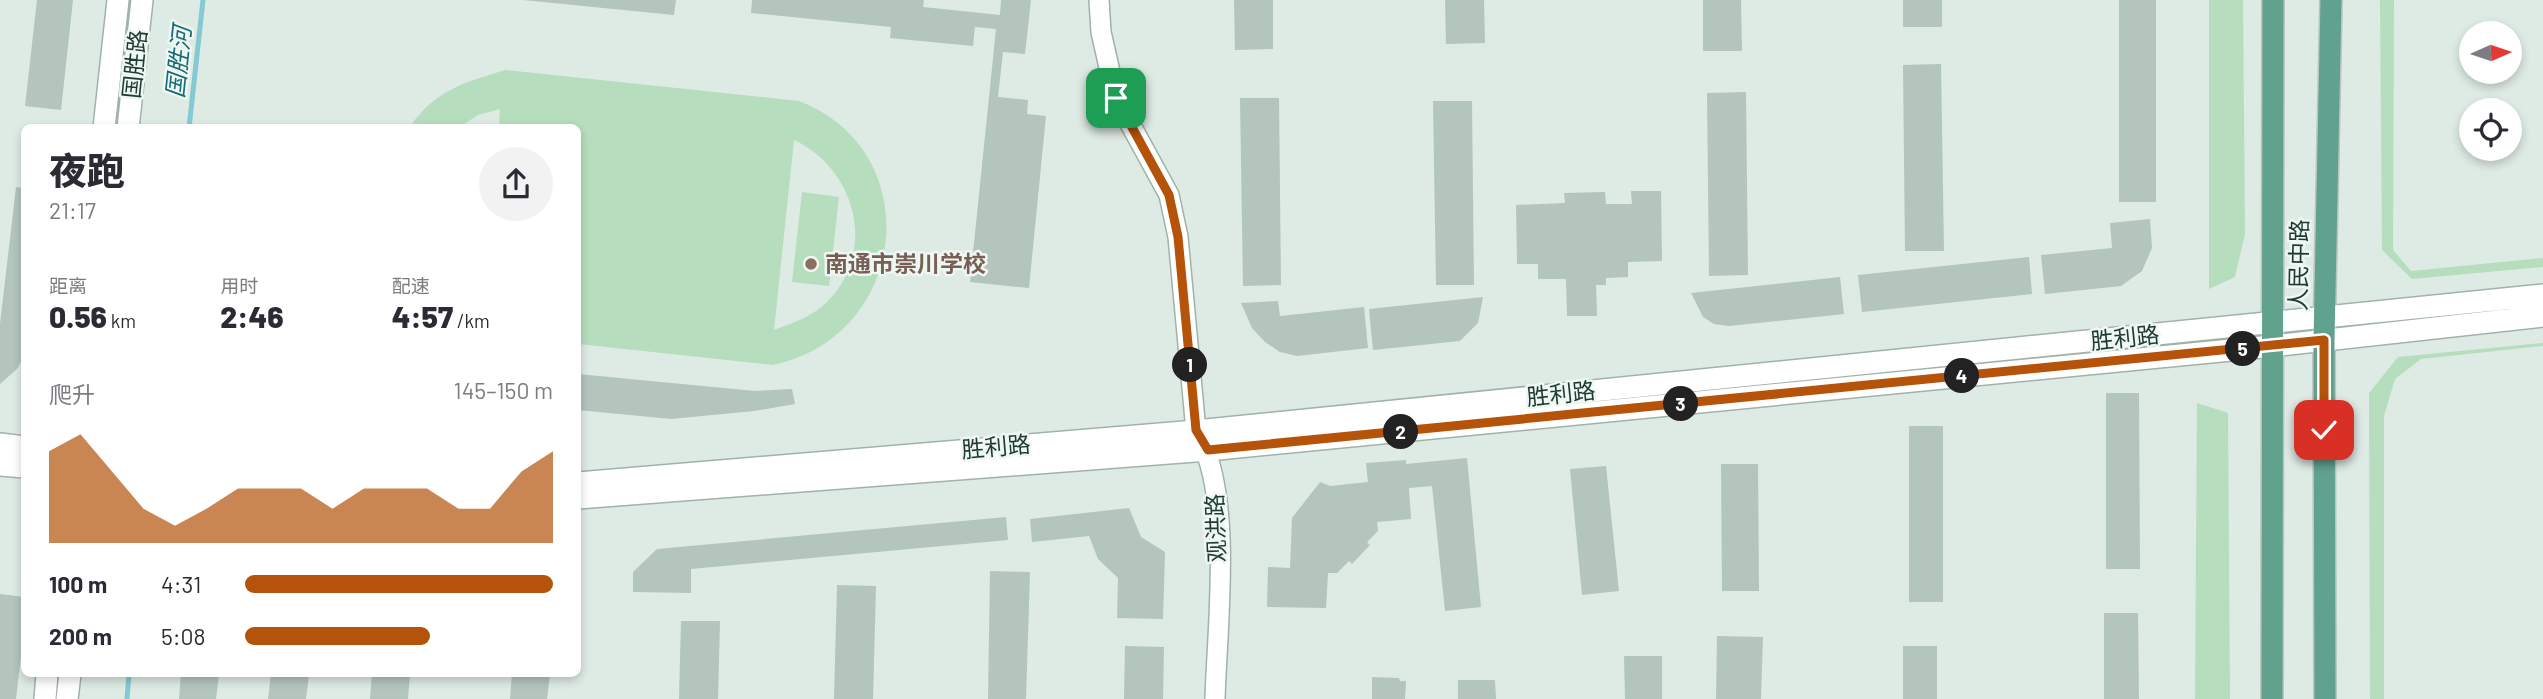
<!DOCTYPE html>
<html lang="zh">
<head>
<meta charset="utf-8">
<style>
	:root { --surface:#fff; --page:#f2f2f3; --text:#2b2b33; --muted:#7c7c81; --accent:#b45309 }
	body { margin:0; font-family:Barlow,"Noto Sans SC",sans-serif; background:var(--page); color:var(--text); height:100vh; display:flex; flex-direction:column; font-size:26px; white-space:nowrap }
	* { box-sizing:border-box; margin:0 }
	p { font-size:23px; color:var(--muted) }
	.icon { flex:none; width:38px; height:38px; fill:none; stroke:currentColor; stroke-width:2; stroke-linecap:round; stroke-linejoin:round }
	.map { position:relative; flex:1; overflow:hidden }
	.panel { position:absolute; left:21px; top:124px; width:560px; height:553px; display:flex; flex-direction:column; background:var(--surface); border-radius:10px; box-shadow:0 4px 10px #0003 }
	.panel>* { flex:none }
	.needle { width:46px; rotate:87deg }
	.buttons { position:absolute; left:2459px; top:21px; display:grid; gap:14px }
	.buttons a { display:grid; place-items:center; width:63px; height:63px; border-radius:50%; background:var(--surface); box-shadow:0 4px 10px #0003; font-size:35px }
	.pin { position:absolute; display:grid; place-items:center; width:60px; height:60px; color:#fff; margin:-30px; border-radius:14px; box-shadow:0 4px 10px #0006 }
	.km { position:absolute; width:35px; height:35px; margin:-18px; border-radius:50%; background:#222; color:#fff; font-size:19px; line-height:35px; text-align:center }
	.round { display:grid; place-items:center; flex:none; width:74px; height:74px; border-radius:37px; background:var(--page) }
	.headline { display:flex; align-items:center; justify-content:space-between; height:119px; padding:0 28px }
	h1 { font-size:38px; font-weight:800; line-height:52px }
	.metrics { display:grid; grid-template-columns:repeat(3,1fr); gap:10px; height:119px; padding:7px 28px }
	.metrics div { display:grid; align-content:center }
	.metrics b { font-size:30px; font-weight:800 }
	.metrics small { font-size:19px; font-weight:400 }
	.metrics p { font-size:19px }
	.chart { height:196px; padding:14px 28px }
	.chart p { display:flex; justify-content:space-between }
	.chart svg { width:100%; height:126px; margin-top:7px; fill:var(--accent); opacity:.7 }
	ul { padding:0 28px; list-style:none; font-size:23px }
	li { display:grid; grid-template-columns:112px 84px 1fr; align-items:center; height:52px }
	li i { height:18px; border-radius:9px; background:var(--accent) }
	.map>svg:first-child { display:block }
	.green { fill:#b6ddbe; fill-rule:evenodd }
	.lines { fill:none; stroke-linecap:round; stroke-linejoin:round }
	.stream { stroke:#83cad2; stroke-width:5 }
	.building { fill:#b3c5bd }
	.minor-casing { stroke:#a1b2ab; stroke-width:22 }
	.tertiary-casing { stroke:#a1b2ab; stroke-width:24 }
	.primary-casing { stroke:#bcc4c2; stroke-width:24 }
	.minor { stroke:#fff; stroke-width:19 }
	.tertiary { stroke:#fff; stroke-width:21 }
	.primary { stroke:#61a28e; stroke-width:21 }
	.route-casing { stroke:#fff; stroke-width:14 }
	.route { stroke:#b45309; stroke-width:9 }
	.education-dot { fill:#8d6e63; stroke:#eef7f2; stroke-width:2.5 }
	.labels { text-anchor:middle; stroke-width:5; stroke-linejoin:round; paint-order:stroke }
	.street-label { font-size:23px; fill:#1f3a32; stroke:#eef7f2 }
	.education-label { font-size:23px; font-weight:bold; fill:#785e54; stroke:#eef7f2; text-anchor:start }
	.water-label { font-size:24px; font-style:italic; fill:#176c78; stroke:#eef7f2 }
</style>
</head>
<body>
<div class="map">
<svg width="2543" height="699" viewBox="0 0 2543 699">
	<rect width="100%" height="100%" fill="#deeae4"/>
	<path class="green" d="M2209,0H2243L2245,234L2235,277L2209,289Z
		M2380,0H2394L2393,250L2411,271L2543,258V267L2412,279L2382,250Z
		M505,70L799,101C928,150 910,336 773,365L578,344V128H499L500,109L478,115L458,128H409C435,90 463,83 505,70ZM794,140C856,169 878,251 827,302C813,316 793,323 774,330Z
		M802,192L839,197L829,286L792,282Z
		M2543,343V346L2421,359L2395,379L2384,416V699H2370L2369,393L2398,357Z
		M2197,403L2228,413L2230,699H2195Z"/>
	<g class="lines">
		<path class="stream" d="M189,128L203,0
			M127,699L129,674"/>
	</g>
	<path class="building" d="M37,0H73L61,110L25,106Z
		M523,0H676L674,15Z
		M752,0H924L923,7L1000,15L1001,0H1031L1025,54L1003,52L998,97L1028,100L1027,114L1046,116L1029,288L970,282L996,29L975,27L973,46L890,38L891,27L751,13Z
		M1234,0H1273V49L1235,50Z
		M1445,0H1484L1485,43L1446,44Z
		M1703,0H1741L1742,51H1703Z
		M1903,0H1942V27H1903Z
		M2119,0H2156V202H2119Z
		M1941,64L1944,251H1905L1903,65Z
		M1746,92L1748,275L1709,276L1707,93Z
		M1240,98H1279L1281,285L1243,286Z
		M1433,101H1472L1474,285H1436Z
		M16,187L24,188V356L17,369L0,384V324Z
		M1631,191H1661L1662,261L1628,262V277L1606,278V285H1596L1597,316H1567L1566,279H1538V264H1517L1516,205L1565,203L1564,193L1605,192L1606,204H1632Z
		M2150,219L2152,248L2142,271L2121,286L2045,294L2041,255L2112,248L2110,223Z
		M2029,257L2032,294L1862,312L1858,275Z
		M1840,277L1844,314L1729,326L1714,324L1703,317L1691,293Z
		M1483,297L1478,323L1460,341L1373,350L1369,309Z
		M1278,301L1280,316L1364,307L1368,348L1297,356L1280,352L1265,342L1252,328L1241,303Z
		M578,374L755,391L792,389L795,404L754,411L671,419L578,410Z
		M2106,393H2139L2140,569H2106Z
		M1909,426H1943V602H1909Z
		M1467,458L1481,607L1445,611L1432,486L1409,488L1411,519L1377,522L1378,531L1367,542L1370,545L1352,564L1349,561L1337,573H1328L1326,608L1267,607L1268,567L1290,568L1292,518L1320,482L1330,486L1368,482L1366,463L1406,460V464Z
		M1721,464H1758L1759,591H1722Z
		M1606,466L1619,591L1582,595L1570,469Z
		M1129,508L1141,537L1165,552L1163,619L1117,618L1118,578L1098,559L1089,536L1032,542L1030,519Z
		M1006,517L1008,540L691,569V593L633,592V572L657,549Z
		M990,571L1030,572L1026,699H988Z
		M837,585L876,586L873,699H834Z
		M0,594L24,597V630L16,699H0Z
		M2104,613H2138L2139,699H2104Z
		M681,621H720L718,699H679Z
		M1717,636L1763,637L1761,699H1716Z
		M1125,646L1164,647L1163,699H1124Z
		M1903,646H1937V699H1903Z
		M1624,656H1662V699H1625Z
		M181,674H219L216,699H179Z
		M271,674H309L306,699H268Z
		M372,674H410L408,699H370Z
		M512,674H550L547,699H510Z
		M1372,677L1399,678L1400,681H1406L1405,699H1372Z
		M1458,680H1495L1496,699H1458Z"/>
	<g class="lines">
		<defs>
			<path id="minor" d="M1099,0L1101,32L1116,98L1169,195L1178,237L1196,431C1234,493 1217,625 1215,699"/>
			<path id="tertiary" d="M104,128L118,0
				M128,128L142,0
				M0,444L24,447
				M0,465L24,467
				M578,483L1196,431L2543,295
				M578,498L1208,450L2272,346L2543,316
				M45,699L47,674
				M67,699L70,674"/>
			<path id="primary" d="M2272,699L2273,0
				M2325,699L2324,340L2331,0"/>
		</defs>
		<use href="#minor" class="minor-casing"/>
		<use href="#tertiary" class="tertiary-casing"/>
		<use href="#primary" class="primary-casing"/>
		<use href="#minor" class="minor"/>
		<use href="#tertiary" class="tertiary"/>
		<use href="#primary" class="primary"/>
	</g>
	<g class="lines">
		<defs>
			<path id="route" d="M1116,98L1169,195L1178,237L1196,430L1208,450L2324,340V430"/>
		</defs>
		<use href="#route" class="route-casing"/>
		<use href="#route" class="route"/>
	</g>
	<circle class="education-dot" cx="811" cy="264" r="7"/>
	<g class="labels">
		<g class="street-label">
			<text transform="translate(135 64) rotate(-84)" y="8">国胜路</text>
			<text transform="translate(2299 265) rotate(-89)" y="8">人民中路</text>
			<text transform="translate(2125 338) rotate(-6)" y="8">胜利路</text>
			<text transform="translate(1561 394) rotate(-6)" y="8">胜利路</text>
			<text transform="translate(996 447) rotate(-5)" y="8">胜利路</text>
			<text transform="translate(1216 528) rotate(-92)" y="8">观洪路</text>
		</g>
		<g class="education-label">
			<text x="825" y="272">南通市崇川学校</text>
		</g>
		<g class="water-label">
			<text transform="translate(179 62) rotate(-84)" y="8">国胜河</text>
		</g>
	</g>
</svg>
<div class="buttons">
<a><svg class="needle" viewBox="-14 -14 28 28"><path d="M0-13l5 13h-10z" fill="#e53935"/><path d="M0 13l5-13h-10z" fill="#7c7c81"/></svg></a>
<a><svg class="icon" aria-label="locate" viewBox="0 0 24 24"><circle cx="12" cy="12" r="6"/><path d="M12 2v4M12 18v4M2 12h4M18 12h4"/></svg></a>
</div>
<div class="pin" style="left:1116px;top:98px;background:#1e9e55"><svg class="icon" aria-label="arrive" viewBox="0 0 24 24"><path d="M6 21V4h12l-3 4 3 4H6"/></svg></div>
<div class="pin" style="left:2324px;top:430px;background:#d93025"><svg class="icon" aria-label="check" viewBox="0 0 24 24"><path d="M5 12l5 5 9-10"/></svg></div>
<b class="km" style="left:1190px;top:365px">1</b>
<b class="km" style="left:1401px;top:432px">2</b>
<b class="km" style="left:1681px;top:404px">3</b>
<b class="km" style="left:1962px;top:376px">4</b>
<b class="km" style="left:2243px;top:349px">5</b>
<section class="panel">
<div class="headline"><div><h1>夜跑</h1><p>21:17</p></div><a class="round"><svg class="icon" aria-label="share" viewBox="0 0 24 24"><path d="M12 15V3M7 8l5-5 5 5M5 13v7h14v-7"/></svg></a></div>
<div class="metrics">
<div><p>距离</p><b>0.56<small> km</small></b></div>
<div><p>用时</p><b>2:46</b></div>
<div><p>配速</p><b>4:57<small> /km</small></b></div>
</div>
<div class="chart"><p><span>爬升</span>145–150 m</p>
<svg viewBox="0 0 160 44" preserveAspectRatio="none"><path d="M0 44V12L10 6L20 19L30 32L40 38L50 32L60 25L70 25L80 25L90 32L100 25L110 25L120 25L130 32L140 32L150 19L160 12V44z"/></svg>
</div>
<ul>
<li><b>100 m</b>4:31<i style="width:100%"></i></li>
<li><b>200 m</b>5:08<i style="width:60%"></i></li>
</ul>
</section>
</div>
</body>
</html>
